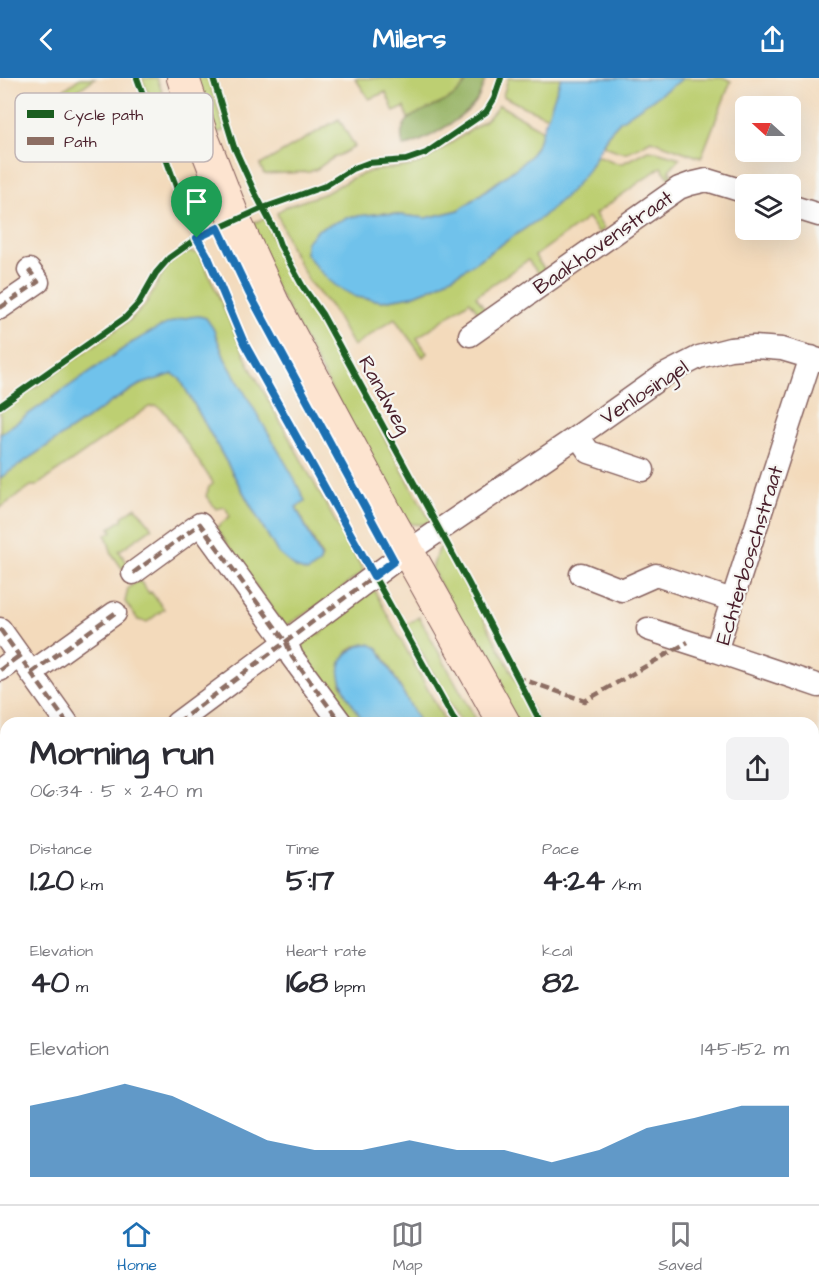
<!DOCTYPE html>
<html lang="en">
<head>
<meta charset="utf-8">
<style>
	:root { --surface:#fff; --page:#f2f2f3; --text:#2b2b33; --muted:#7c7c81; --line:#e1e1e2; --accent:#1f6fb2 }
	body { margin:0; font-family:"Architects Daughter",sans-serif; background:var(--page); color:var(--text); height:100vh; display:flex; flex-direction:column; font-size:22px; white-space:nowrap }
	* { box-sizing:border-box; margin:0 }
	p { font-size:20px; color:var(--muted) }
	.icon { flex:none; width:33px; height:33px; fill:none; stroke:currentColor; stroke-width:2; stroke-linecap:round; stroke-linejoin:round }
	.map { position:relative; flex:1; overflow:hidden }
	.drawer { position:absolute; left:0px; top:639px; width:819px; height:488px; display:flex; flex-direction:column; background:var(--surface); border-radius:18px 18px 0 0; box-shadow:0 6px 24px #0002 }
	.drawer>* { flex:none }
	.needle { width:39px; rotate:291deg }
	.controls { position:absolute; left:735px; top:18px; display:grid; gap:12px }
	.controls a { display:grid; place-items:center; width:66px; height:66px; border-radius:9px; background:var(--surface); box-shadow:0 6px 24px #0002; font-size:30px }
	.pin { position:absolute; display:grid; place-items:center; width:51px; height:51px; color:#fff; margin:-62px -26px; border-radius:50% 50% 50% 0; rotate:-45deg; box-shadow:0 0 6px #0007 }
	.pin .icon { rotate:45deg }
	.round { display:grid; place-items:center; flex:none; width:63px; height:63px; border-radius:9px; background:var(--page) }
	.head { display:flex; align-items:center; justify-content:space-between; height:102px; padding:0 30px }
	h1 { font-size:33px; font-weight:700; line-height:45px }
	.stats { display:grid; grid-template-columns:repeat(3,1fr); gap:9px; height:102px; padding:6px 30px }
	.stats div { display:grid; align-content:center }
	.stats b { font-size:30px; font-weight:700 }
	.stats small { font-size:16px; font-weight:400 }
	.stats p { font-size:16px }
	.chart { height:168px; padding:12px 30px }
	.chart p { display:flex; justify-content:space-between }
	.chart svg { width:100%; height:108px; margin-top:6px; fill:var(--accent); opacity:.7 }
	header { display:flex; justify-content:space-between; align-items:center; height:78px; padding:0 30px; background:var(--accent); color:#fff; font-size:27px; font-weight:700 }
	.tabs { display:flex; justify-content:space-around; align-items:center; height:84px; border-top:2px solid var(--line); background:var(--surface); font-size:16px; color:var(--muted) }
	.tabs a { display:grid; justify-items:center; gap:3px }
	.tabs .on { color:var(--accent) }
	.map>svg:first-child { display:block }
	.green { fill:#bdcf72; stroke:#84774e; stroke-width:1.5 }
	.forest { fill:#96b264; stroke:#706848; stroke-width:1.5 }
	.water { fill:#6fc2eb; stroke:#5c708b; stroke-width:1.5 }
	.lines { fill:none; stroke-linecap:round; stroke-linejoin:round }
	.street-casing { stroke:#85605d; stroke-width:25 }
	.secondary-casing { stroke:#85605d; stroke-width:34 }
	.street { stroke:#fff; stroke-width:22 }
	.secondary { stroke:#fde4d0; stroke-width:32 }
	.quiet { stroke:#8d6e63; stroke-width:4.5; stroke-dasharray:9 4.5; stroke-linecap:butt }
	.cycleway-casing { stroke:#f6f6f2; stroke-width:10 }
	.cycleway { stroke:#1b5e20; stroke-width:6 }
	.route-casing { stroke:#fff; stroke-width:12 }
	.route { stroke:#1f6fb2; stroke-width:8 }
	.labels { text-anchor:middle; stroke-width:4.5; stroke-linejoin:round; paint-order:stroke }
	.street-label { font-size:21px; fill:#4a1f2b; stroke:#f6f6f2 }
	.key { fill:#f6f6f2; stroke:#c2b6b6; stroke-width:1.5 }
	.key-label { font-size:16px; fill:#4a1f2b }
</style>
</head>
<body>
<header><svg class="icon" aria-label="back" viewBox="0 0 24 24"><path d="M15 5l-7 7 7 7"/></svg>Milers<svg class="icon" aria-label="share" viewBox="0 0 24 24"><path d="M12 15V3M7 8l5-5 5 5M5 13v7h14v-7"/></svg></header>
<div class="map">
<svg width="819" height="1126" viewBox="0 0 819 1126">
	<rect width="100%" height="100%" fill="#f6f6f2"/>
	<filter id="ink" filterUnits="userSpaceOnUse"><feTurbulence type="fractalNoise" baseFrequency=".0167" numOctaves="2"/><feDisplacementMap in="SourceGraphic" scale="12" xChannelSelector="R" yChannelSelector="G"/><feConvolveMatrix kernelMatrix="1 2 1 2 8 2 1 2 1" color-interpolation-filters="sRGB"/></filter>
	<filter id="wash" filterUnits="userSpaceOnUse"><feTurbulence type="fractalNoise" baseFrequency=".008" numOctaves="4" result="noise"/><feDisplacementMap in="SourceGraphic" scale="24" xChannelSelector="R" yChannelSelector="G"/><feGaussianBlur stdDeviation="1.35" result="paint"/><feColorMatrix in="noise" values="0 0 0 0 0 0 0 0 0 0 0 0 0 0 0 0 0 1.4 0 .05"/><feComposite in="paint" operator="in"/></filter>
	<g filter="url(#wash)">
		<rect width="100%" height="100%" fill="#f3dabb"/>
		<path class="green" d="M80,0H95L41,39L44,26Z
			M142,0H157L181,68L169,73Z
			M189,0H208L225,52L208,58Z
			M355,0H468C459,24 429,30 408,41L405,29L394,34L386,14L369,21Z
			M508,0H561L548,39L522,28L503,18Z
			M684,0H725L731,3L701,80L651,62C627,75 628,79 603,67L608,56L620,43Z
			M499,27L543,52L538,65L530,78L519,88L459,132L426,140L383,135L356,219L382,223L412,218L434,209L462,193L542,139L588,92L597,77L617,85H623L648,72L656,73L680,80L669,92L674,100L671,102L661,89L595,136L604,151L599,155L588,140L535,178L546,194L540,198L528,182L476,218L487,234L481,238L470,223L417,260L427,275L423,279L400,248L395,240L353,268L331,229L310,205L291,171L277,135L285,129L326,115L352,100L371,93L410,88L421,85L483,44L492,36Z
			M339,41L355,69L328,83L317,91L309,94L264,96L260,87Z
			M265,140C278,175 292,203 314,233L431,444C420,448 414,447 403,443L243,149Z
			M190,174L197,175L203,183L249,287L344,459L364,493L321,526L287,547L282,546L216,450L230,438L225,429L216,431L206,418L209,409L213,406L212,403L165,334L157,328L149,329L36,408H31L0,430V400L113,323L139,307L173,295L180,301L256,437L307,494L319,486L322,479L296,429L305,423L225,281L213,250L133,264L0,356V334L130,242C136,236 142,231 147,224C161,202 162,183 190,174Z
			M136,429L152,450L119,473L128,486L124,493L112,476L106,457L112,453L110,450L122,442V439Z
			M444,467L539,645H513L432,491L437,474Z
			M139,502L149,515L151,514L164,531L147,544L138,542L125,524L128,510Z
			M372,508L446,645H420L383,578L378,571L370,566L356,568L347,574L341,606L364,645H352L296,568L315,551L319,556L324,553L320,547Z
			M419,539L478,645H461L406,547Z"/>
		<path class="forest" d="M468,0H486C483,7 481,16 477,22C467,38 422,66 403,68C402,62 400,56 403,50C411,27 455,32 468,0Z"/>
		<path class="water" d="M561,0H684L620,43L608,56L588,92L571,113L542,139L462,193L434,209L412,218L382,223L356,219L336,208L320,193L306,176V164L319,151L349,139L383,135L426,140L459,132L519,88L530,78L538,65Z
			M199,238L206,240L213,250L225,281L292,396L305,423L296,429L321,480L319,486L307,494L296,490L278,475L256,437L180,301L173,296L139,307L113,323L0,400V356L133,264C154,252 175,239 199,238Z
			M364,566H370L378,570L420,645H364C348,617 318,583 364,566Z"/>
	</g>
	<g filter="url(#ink)">
		<g class="lines">
			<defs>
				<path id="street" d="M790,128L819,137
					M0,230L38,204L29,192
					M470,257L679,110L690,106L707,102L746,114
					M811,279L716,573L819,608
					M578,358L589,374L643,392
					M133,495L200,446L286,564L292,579L341,645
					M581,496L622,512L656,497L732,522
					M0,551L67,645
					M648,551L716,573
					M0,592L19,578
					M31,595L115,535
					M177,645L394,483L578,358L664,297L699,279L730,271L754,269L782,271L819,282
					M813,717L819,719
					M0,772L6,768
					M813,802L819,798
					M813,868L819,879
					M0,1004L6,1013
					M395,1120L399,1126
					M319,1126L327,1120"/>
				<path id="secondary" d="M183,0L203,61L235,143L273,225L385,433L504,645
					M0,1096L6,1101
					M30,1120L37,1126
					M752,1120L755,1126"/>
			</defs>
			<use href="#street" class="street-casing"/>
			<use href="#secondary" class="secondary-casing"/>
			<use href="#street" class="street"/>
			<use href="#secondary" class="secondary"/>
			<path class="quiet" d="M0,230L38,204L29,192
				M133,495L200,446L286,564L292,579L341,645
				M0,551L67,645
				M0,592L19,578
				M31,595L115,535
				M516,599L585,623L688,564
				M177,645L374,498
				M813,717L819,719
				M0,772L6,768
				M813,802L819,798
				M813,868L819,879
				M0,1004L6,1013
				M395,1120L399,1126
				M319,1126L327,1120"/>
			<defs>
				<path id="cycleway" d="M137,0L186,136L208,179L244,265L456,645
					M213,0L234,69L254,113L275,153L280,167L303,209L322,236L469,506L541,645
					M0,328L125,240L139,225L156,195L169,180L197,160L263,130L325,108L352,91L368,85L406,82L426,75L486,34L494,21L501,0"/>
			</defs>
			<use href="#cycleway" class="cycleway-casing"/>
			<use href="#cycleway" class="cycleway"/>
		</g>
	</g>
	<g class="lines" filter="url(#ink)">
		<defs>
			<path id="route" d="M218,150L249,215L394,483L374,498L244,265L208,179L197,160Z"/>
		</defs>
		<use href="#route" class="route-casing"/>
		<use href="#route" class="route"/>
	</g>
	<g class="labels">
		<g class="street-label">
			<text transform="translate(603 164) rotate(-35)" y="7">Baakhovenstraat</text>
			<text transform="translate(644 314) rotate(-33)" y="7">Venlosingel</text>
			<text transform="translate(385 317) rotate(61)" y="7">Randweg</text>
			<text transform="translate(749 477) rotate(-73)" y="7">Echterboschstraat</text>
		</g>
	</g>
	<rect x="15" y="15" width="198" height="69" rx="9" class="key"/>
	<rect x="27" y="32" width="27" height="8" fill="#1b5e20"/>
	<rect x="27" y="59" width="27" height="8" fill="#8d6e63"/>
	<g class="key-label">
		<text x="64" y="42">Cycle path</text>
		<text x="64" y="69">Path</text>
	</g>
</svg>
<div class="controls">
<a><svg class="needle" viewBox="-14 -14 28 28"><path d="M0-13l5 13h-10z" fill="#e53935"/><path d="M0 13l5-13h-10z" fill="#7c7c81"/></svg></a>
<a><svg class="icon" aria-label="layers" viewBox="0 0 24 24"><path d="M12 4l9 5-9 5-9-5zM3 14l9 5 9-5"/></svg></a>
</div>
<div class="pin" style="left:197px;top:160px;background:#1e9e55"><svg class="icon" aria-label="arrive" viewBox="0 0 24 24"><path d="M6 21V4h12l-3 4 3 4H6"/></svg></div>
<section class="drawer">
<div class="head"><div><h1>Morning run</h1><p>06:34 · 5 × 240 m</p></div><a class="round"><svg class="icon" aria-label="share" viewBox="0 0 24 24"><path d="M12 15V3M7 8l5-5 5 5M5 13v7h14v-7"/></svg></a></div>
<div class="stats">
<div><p>Distance</p><b>1.20<small> km</small></b></div>
<div><p>Time</p><b>5:17</b></div>
<div><p>Pace</p><b>4:24<small> /km</small></b></div>
</div>
<div class="stats">
<div><p>Elevation</p><b>40<small> m</small></b></div>
<div><p>Heart rate</p><b>168<small> bpm</small></b></div>
<div><p>kcal</p><b>82</b></div>
</div>
<div class="chart"><p><span>Elevation</span>145–152 m</p>
<svg viewBox="0 0 160 44" preserveAspectRatio="none"><path d="M0 44V15L10 11L20 6L30 11L40 20L50 29L60 33L70 33L80 29L90 33L100 33L110 38L120 33L130 24L140 20L150 15L160 15V44z"/></svg>
</div>
</section>
</div>
<nav class="tabs">
<a class="on"><svg class="icon" aria-label="home" viewBox="0 0 24 24"><path d="M3 11l9-7 9 7M6 9v11h12V9"/></svg>Home</a>
<a><svg class="icon" aria-label="map" viewBox="0 0 24 24"><path d="M3 6l6-2 6 2 6-2v14l-6 2-6-2-6 2zM9 4v14M15 6v14"/></svg>Map</a>
<a><svg class="icon" aria-label="saved" viewBox="0 0 24 24"><path d="M7 4h10v16l-5-4-5 4z"/></svg>Saved</a>
</nav>
</body>
</html>
